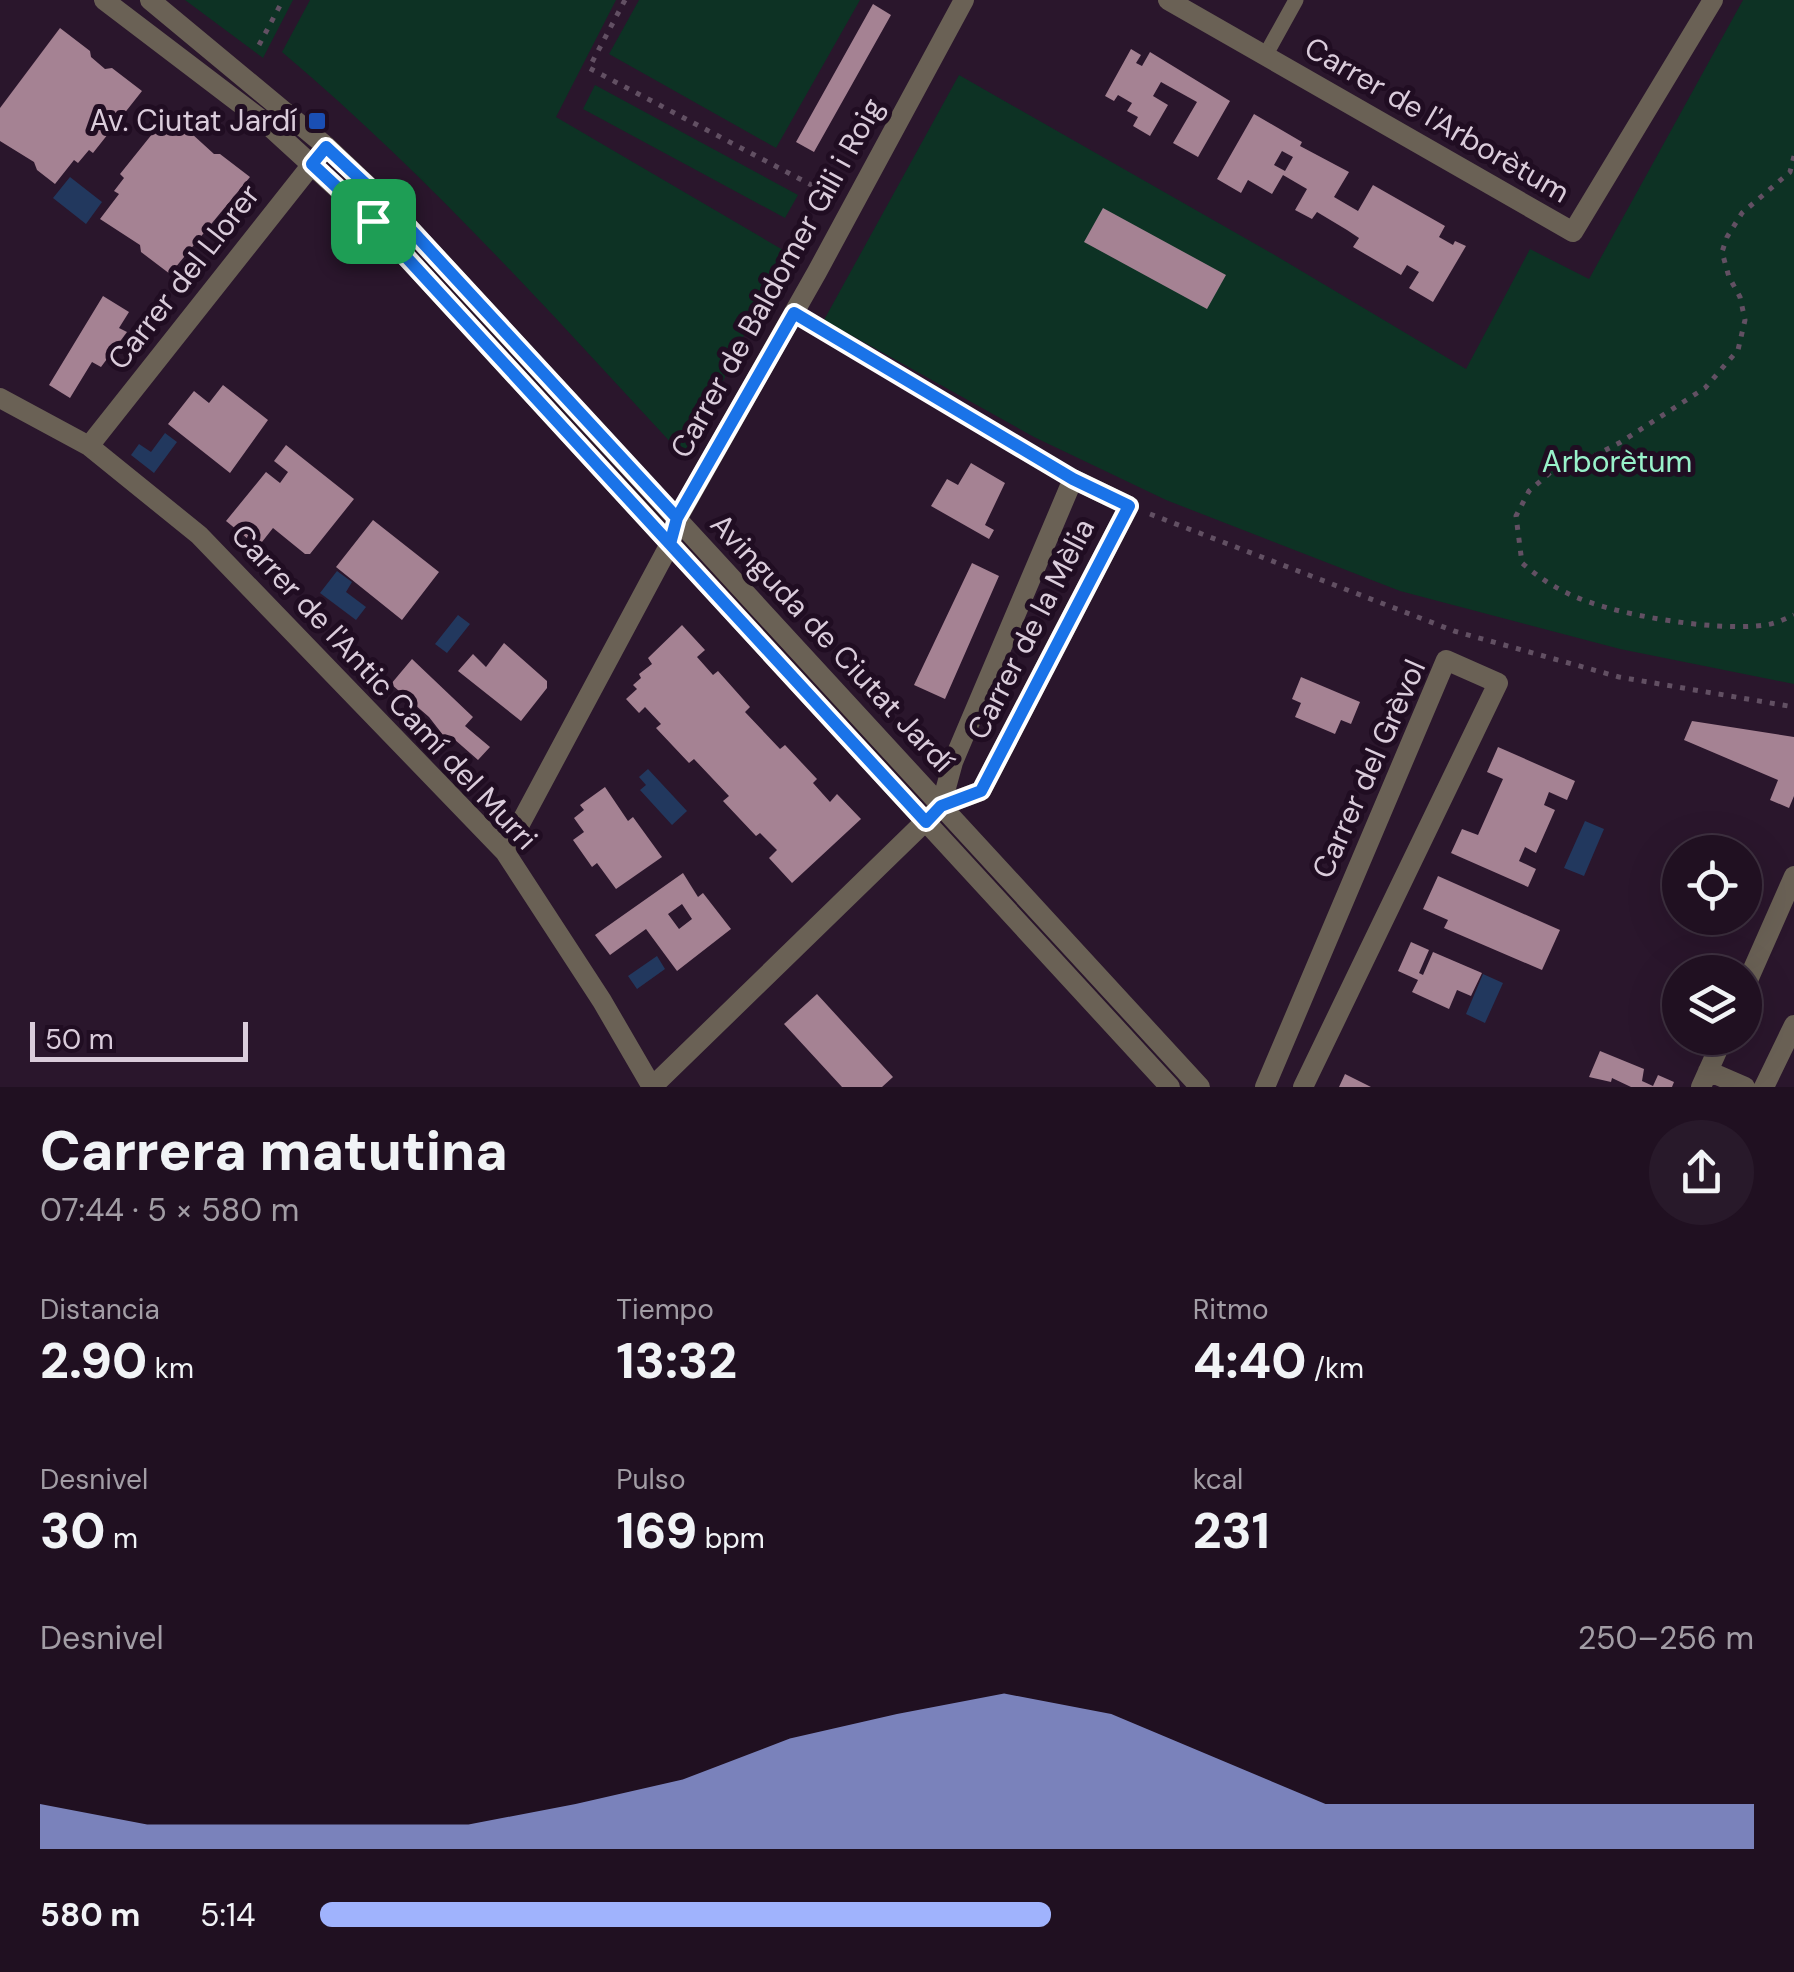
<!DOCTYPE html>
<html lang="es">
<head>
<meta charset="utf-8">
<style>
	:root { --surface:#201021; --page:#28192a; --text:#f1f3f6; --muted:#a29da5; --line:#3d303f; --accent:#a0b3fd }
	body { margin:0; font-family:"DM Sans",sans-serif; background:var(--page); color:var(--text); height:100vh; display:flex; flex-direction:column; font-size:38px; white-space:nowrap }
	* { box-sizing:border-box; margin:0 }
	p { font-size:32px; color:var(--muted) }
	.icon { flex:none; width:55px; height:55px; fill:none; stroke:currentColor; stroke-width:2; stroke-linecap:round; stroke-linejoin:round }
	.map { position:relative; height:1087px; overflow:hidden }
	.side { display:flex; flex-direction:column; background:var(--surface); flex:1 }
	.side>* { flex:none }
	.tools { position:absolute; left:1662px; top:835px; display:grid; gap:20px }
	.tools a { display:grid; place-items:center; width:100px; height:100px; border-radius:50%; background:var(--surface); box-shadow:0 10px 40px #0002,0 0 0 2px var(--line); font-size:50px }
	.scale { position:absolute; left:30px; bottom:25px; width:218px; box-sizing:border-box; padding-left:10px; border:5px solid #daccdb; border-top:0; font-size:28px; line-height:35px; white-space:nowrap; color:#daccdb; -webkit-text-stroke:8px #200d22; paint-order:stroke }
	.pin { position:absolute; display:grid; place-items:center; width:85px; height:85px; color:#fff; margin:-42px; border-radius:20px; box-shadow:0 5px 15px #0006 }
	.round { display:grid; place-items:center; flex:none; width:105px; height:105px; border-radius:52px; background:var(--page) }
	.overview { display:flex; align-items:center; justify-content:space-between; height:170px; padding:0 40px }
	h1 { font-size:55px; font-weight:800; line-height:75px }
	.metrics { display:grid; grid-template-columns:repeat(3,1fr); gap:15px; height:170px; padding:10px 40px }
	.metrics div { display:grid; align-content:center }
	.metrics b { font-size:50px; font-weight:800 }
	.metrics small { font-size:28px; font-weight:400 }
	.metrics p { font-size:28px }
	.chart { height:280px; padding:20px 40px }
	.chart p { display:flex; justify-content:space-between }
	.chart svg { width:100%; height:180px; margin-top:10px; fill:var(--accent); opacity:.7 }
	ul { padding:0 40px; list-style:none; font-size:32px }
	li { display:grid; grid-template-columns:160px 120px 1fr; align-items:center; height:75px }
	li i { height:25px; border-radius:12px; background:var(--accent) }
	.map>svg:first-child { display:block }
	.green { fill:#0d3224 }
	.water { fill:#22385e }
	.building { fill:#a58293; fill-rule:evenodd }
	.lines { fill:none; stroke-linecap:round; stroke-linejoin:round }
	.path { stroke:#625063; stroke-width:5; stroke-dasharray:5 8; stroke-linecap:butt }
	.service { stroke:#6a6155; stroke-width:15 }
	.minor { stroke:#6a6155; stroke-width:20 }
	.route-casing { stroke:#fff; stroke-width:20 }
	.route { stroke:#1a73e8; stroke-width:12 }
	.transit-dot { fill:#1a4fb4; stroke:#200d22; stroke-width:4 }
	.labels { text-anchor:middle; stroke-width:10; stroke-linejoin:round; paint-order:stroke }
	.street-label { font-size:30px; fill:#daccdb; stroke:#200d22 }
	.poi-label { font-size:30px; fill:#daccdb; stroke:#200d22; text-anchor:end }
	.park-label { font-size:30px; fill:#98f2ca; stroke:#200d22 }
</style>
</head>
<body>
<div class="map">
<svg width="1794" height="1087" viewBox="0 0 1794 1087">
	<rect width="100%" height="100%" fill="#2a162c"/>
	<path class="green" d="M185,0H293L263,58Z
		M310,0H616L556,117L783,250L687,460C556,319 429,176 282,52Z
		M639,0H860L776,148L609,54Z
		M1743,0H1794V684L1620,649L1400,591L1166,500L1034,437L824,320L959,75L1273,254L1466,369L1530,249L1589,279Z
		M595,85L798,195L785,218L583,109Z"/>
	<path class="water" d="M70,177L102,202L86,224L53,198Z
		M165,433L177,442L154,473L131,455L139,444L151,452Z
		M337,571L352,582L346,592L366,607L356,620L320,593Z
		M458,615L470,624L447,653L435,644Z
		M648,769L687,811L672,825L640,790L646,785L639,777Z
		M1585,821L1604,829L1584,876L1564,868Z
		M657,956L665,969L637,989L628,976Z
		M1483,974L1503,983L1485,1023L1466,1014Z"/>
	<path class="building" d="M873,4L891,15L814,152L796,142Z
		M60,28L90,51L91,57L105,69L112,68L142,91L93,153L89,150L78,163L74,160L55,184L37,170L34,162L0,141V108Z
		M1131,49L1141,55L1136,63L1142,66L1150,52L1230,101L1198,157L1173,143L1197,102L1161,82L1153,96L1168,105L1150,136L1133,126L1138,117L1127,111L1132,103L1118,95L1114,101L1105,96Z
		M169,113L214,154H220L250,177L170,274L141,252L140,245L100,219L119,194L114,191L124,178L120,174Z
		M1254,114L1302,142L1300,146L1349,172L1334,197L1358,211L1373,185L1445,226L1439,237L1453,245L1455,241L1466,246L1433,302L1409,288L1419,272L1407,265L1401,275L1353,247L1359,238L1347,230L1317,212L1312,219L1295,210L1307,189L1283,175L1272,194L1248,180L1241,193L1217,179ZM1282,151L1293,157L1285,171L1274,165Z
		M1103,208L1226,275L1207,309L1084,242Z
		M103,296L129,312L119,328L127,332L101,367L92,362L70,398L49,385Z
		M223,385L268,420L230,473L168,424L194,391L209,403Z
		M286,445L354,499L310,554H305L273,528L258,547L226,521L266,472L280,483L288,472L274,461Z
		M971,463L1005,483L985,525L994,530L989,539L931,506L947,479L958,485Z
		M373,520L439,572L402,620L336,567Z
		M972,563L999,576L945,699L914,685Z
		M682,625L705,650L697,657L713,675L718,671L750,707L745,712L780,749L785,745L817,779L813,783L830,802L837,794L861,819L792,883L769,858L777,850L760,833L756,836L723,801L729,796L694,759L689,763L656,728L661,724L645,707L639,713L626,699L637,689L633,685L641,678L639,674L652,664L648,658Z
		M504,643L547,681V688L521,721L458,671L473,654L486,667Z
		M412,659L473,717L465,726L490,747L478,760L454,739L450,744L429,717L391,684Z
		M1301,677L1360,702L1351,724L1341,720L1335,734L1295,717L1301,703L1292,699Z
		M1692,721L1794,737V796L1789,808L1770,800L1778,780L1684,740Z
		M1498,747L1575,781L1567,800L1549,792L1544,805L1555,810L1536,853L1525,847L1519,861L1536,869L1528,887L1451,853L1462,829L1478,835L1503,779L1487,772Z
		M605,787L628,821L633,817L662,857L616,889L597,863L592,867L573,840L584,832L574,818L584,810L580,805Z
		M683,873L698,897L703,893L731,929L677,971L646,929L610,955L595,935ZM682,904L692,919L679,929L668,914Z
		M1438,876L1560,930L1542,970L1444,928L1448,920L1423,909Z
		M1411,942L1429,950L1419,973L1423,975L1433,952L1482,973L1471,996L1457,990L1449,1009L1412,992L1418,980L1398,971Z
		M817,994L893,1077L882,1087H842L784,1024Z
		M1600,1051L1644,1069L1642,1081L1653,1086L1658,1075L1674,1082L1672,1087H1631L1612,1078L1611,1082L1589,1077Z
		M1345,1074L1371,1087H1339Z"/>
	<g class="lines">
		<path class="path" d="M625,0L589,68L819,189
			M259,45L283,0
			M1794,156L1790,172L1742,213L1727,237L1722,252L1729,277L1740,297L1745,320L1738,350L1705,388L1621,442L1579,464L1552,471L1529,491L1516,516L1522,563C1536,575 1550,585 1567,593C1610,615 1717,632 1765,625C1775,624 1785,619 1794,615
			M813,325L1053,467
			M1150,514L1454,631L1619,677L1794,707"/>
		<path class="service" d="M1265,56L1296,0"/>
		<path class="minor" d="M104,0L267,124L373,221L1170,1087
			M150,0L327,147L389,206L1200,1087
			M1168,0L1573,232L1713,0
			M0,398L89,446L199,535L505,852L602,1001L652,1087
			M89,446L321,153
			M505,852L670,544L677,519L817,272L964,0
			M1745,987L1794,876
			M1708,1071L1745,1087
			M652,1087L941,806L953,762L1073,479L1129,506L981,791L941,806
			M1265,1087L1446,660L1498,683L1303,1087
			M1701,1087L1723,1038
			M1764,1087L1794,1025"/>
	</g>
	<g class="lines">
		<defs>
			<path id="route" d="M373,221L312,164L326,147L389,206L677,518L670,544L926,822L941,806L981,791L1129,506L1073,479L794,313L677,518L670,544L373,221"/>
		</defs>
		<use href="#route" class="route-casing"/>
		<use href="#route" class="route"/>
	</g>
	<rect class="transit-dot" x="307" y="111" width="20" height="20" rx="5"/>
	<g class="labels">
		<g class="street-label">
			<text transform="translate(1437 120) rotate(30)" y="10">Carrer de l'Arborètum</text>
			<text transform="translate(184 277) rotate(-52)" y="10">Carrer del Llorer</text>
			<text transform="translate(777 278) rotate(-61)" y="10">Carrer de Baldomer Gili i Roig</text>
			<text transform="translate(1031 629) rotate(-63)" y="10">Carrer de la Mèlia</text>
			<text transform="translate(832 643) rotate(47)" y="10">Avinguda de Ciutat Jardí</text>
			<text transform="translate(384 687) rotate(47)" y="10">Carrer de l'Antic Camí del Murri</text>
			<text transform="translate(1369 769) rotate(-66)" y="10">Carrer del Grèvol</text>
		</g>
		<g class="poi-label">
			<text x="297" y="131">Av. Ciutat Jardí</text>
		</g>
		<g class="park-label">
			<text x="1617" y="472">Arborètum</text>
		</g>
	</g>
</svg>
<div class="tools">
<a><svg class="icon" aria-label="locate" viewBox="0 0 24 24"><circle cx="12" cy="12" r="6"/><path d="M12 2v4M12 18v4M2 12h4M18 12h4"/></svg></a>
<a><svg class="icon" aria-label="layers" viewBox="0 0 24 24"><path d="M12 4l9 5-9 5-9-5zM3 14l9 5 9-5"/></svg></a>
</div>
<div class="scale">50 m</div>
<div class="pin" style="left:373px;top:221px;background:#1e9e55"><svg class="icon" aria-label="arrive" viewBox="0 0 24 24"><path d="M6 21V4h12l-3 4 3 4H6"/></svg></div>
</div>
<section class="side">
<div class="overview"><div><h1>Carrera matutina</h1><p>07:44 · 5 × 580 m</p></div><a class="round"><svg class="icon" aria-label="share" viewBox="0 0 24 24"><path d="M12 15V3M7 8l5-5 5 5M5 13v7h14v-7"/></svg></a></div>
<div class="metrics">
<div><p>Distancia</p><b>2.90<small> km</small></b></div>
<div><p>Tiempo</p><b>13:32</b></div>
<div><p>Ritmo</p><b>4:40<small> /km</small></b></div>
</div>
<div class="metrics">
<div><p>Desnivel</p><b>30<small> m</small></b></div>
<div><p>Pulso</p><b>169<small> bpm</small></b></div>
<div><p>kcal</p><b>231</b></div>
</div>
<div class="chart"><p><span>Desnivel</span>250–256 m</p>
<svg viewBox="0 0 160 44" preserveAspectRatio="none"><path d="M0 44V33L10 38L20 38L30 38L40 38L50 33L60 27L70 17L80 11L90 6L100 11L110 22L120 33L130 33L140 33L150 33L160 33V44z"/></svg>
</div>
<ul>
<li><b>580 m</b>5:14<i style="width:51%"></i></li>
</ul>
</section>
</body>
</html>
